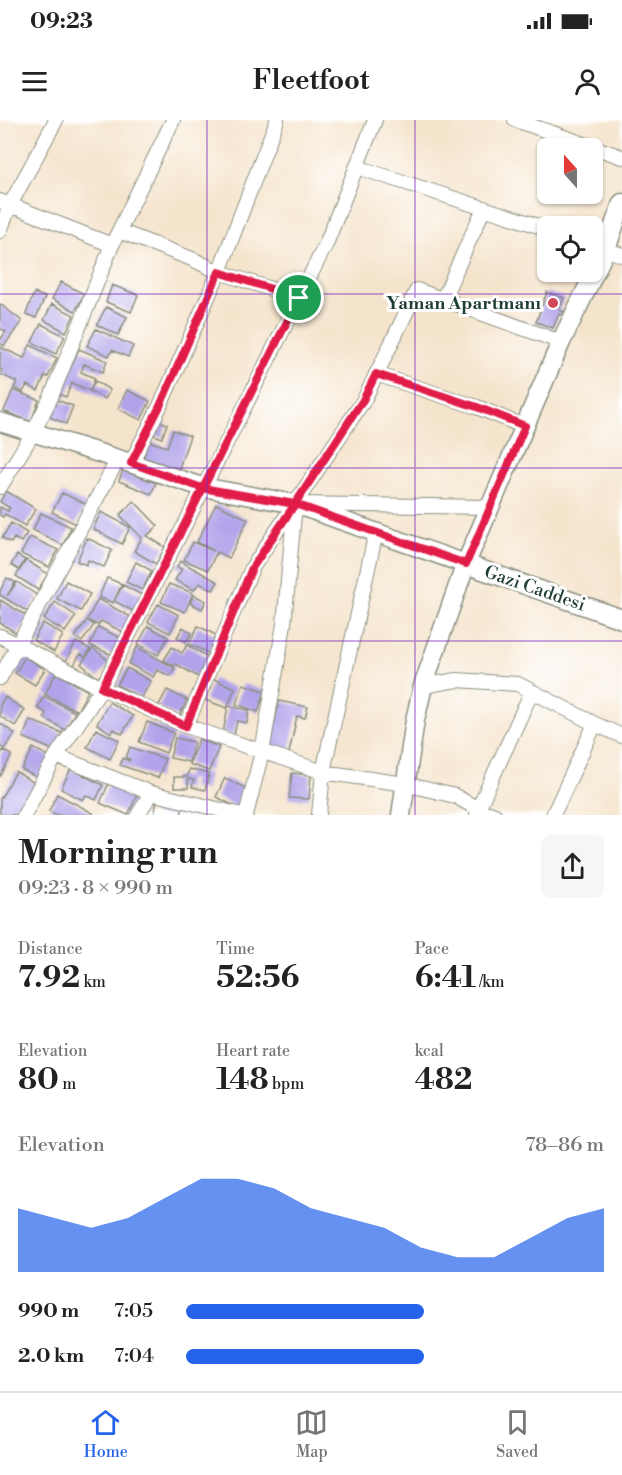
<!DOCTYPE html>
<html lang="en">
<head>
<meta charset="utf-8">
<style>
	:root { --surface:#fff; --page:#f6f6f6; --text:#222; --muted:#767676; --line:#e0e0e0; --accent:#2563eb }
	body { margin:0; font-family:"Libre Bodoni",serif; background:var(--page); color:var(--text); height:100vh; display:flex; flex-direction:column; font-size:22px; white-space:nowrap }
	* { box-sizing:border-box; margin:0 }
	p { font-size:20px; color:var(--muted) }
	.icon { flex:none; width:33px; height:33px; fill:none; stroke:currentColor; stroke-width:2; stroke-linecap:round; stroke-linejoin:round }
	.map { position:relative; height:695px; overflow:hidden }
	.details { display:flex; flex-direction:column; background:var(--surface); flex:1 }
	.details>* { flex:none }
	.needle { width:39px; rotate:339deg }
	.fabs { position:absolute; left:537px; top:18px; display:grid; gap:12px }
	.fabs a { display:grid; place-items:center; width:66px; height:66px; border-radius:9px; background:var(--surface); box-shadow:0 2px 4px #0004; font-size:30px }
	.pin { position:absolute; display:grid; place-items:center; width:51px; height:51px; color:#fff; margin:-26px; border:3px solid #fff; border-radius:50%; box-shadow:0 2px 6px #0007 }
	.round { display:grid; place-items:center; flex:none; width:63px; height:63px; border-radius:9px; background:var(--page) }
	.summary { display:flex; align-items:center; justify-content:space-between; height:102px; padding:0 18px }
	h1 { font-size:33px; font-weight:700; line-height:45px }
	.figures { display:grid; grid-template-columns:repeat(3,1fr); gap:9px; height:102px; padding:6px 18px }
	.figures div { display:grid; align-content:center }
	.figures b { font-size:30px; font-weight:700 }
	.figures small { font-size:16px; font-weight:400 }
	.figures p { font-size:16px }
	.chart { height:168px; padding:12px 18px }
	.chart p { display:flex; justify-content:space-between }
	.chart svg { width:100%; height:108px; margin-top:6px; fill:var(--accent); opacity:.7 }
	ul { padding:0 18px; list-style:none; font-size:20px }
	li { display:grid; grid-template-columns:96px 72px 1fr; align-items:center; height:45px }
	li i { height:15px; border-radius:8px; background:var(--accent) }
	.status { display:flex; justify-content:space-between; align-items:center; height:42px; padding:0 30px; background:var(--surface); direction:ltr }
	.status svg { height:16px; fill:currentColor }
	header { display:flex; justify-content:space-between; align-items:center; height:78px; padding:0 18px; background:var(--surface); font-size:27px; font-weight:700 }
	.dock { display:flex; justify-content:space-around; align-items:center; height:84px; border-top:2px solid var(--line); background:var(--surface); font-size:16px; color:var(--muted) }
	.dock a { display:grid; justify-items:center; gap:3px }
	.dock .current { color:var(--accent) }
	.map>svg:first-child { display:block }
	.building { fill:#b1a2ea }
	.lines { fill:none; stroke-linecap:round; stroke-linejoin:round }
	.street-casing { stroke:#8a9080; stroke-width:16 }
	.secondary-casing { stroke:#8a9080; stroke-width:21 }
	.street { stroke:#fff; stroke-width:14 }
	.secondary { stroke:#fff; stroke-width:18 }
	.route-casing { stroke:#fff; stroke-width:12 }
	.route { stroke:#e11d48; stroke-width:8 }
	.grid { fill:none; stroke:#7b2cbf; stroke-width:1.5; stroke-opacity:0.55 }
	.poi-dot { fill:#d1495b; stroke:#fff; stroke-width:2 }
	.labels { text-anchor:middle; stroke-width:6; stroke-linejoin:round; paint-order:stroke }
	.poi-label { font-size:18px; font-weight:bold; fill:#1f3d34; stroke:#fff; text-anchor:end }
	.street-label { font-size:18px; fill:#1f3d34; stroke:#fff }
</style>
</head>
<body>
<div class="status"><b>09:23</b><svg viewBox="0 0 49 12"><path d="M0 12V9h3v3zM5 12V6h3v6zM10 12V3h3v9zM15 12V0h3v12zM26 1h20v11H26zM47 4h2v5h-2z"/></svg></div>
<header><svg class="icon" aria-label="menu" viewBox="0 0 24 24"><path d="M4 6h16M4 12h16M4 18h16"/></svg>Fleetfoot<svg class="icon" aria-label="person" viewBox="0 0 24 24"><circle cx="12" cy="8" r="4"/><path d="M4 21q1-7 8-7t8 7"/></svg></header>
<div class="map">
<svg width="622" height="695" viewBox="0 0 622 695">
	<rect width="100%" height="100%" fill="#fff"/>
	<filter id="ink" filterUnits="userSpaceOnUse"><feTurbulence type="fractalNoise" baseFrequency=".0167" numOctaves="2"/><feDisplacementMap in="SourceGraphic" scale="12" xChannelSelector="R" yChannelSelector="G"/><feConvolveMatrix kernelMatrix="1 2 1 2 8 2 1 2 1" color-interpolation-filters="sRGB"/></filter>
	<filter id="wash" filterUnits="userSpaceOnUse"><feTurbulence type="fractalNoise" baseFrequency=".008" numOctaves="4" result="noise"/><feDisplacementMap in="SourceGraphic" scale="24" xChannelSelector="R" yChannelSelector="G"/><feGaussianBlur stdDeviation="1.35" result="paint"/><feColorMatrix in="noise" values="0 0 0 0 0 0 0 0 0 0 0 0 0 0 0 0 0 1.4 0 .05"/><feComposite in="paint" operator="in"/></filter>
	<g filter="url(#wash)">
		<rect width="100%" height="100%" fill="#f5e4cc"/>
		<g id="blocks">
			<path class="building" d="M61,162L84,174L75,191L52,179Z
				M112,165L138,175L131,192L106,182Z
				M547,172L564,178L559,190L564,192L563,196L559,194L553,208L536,202Z
				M34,173L45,177L36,198L26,194Z
				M0,184L22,201L4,226L0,223V220L6,212L0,208Z
				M52,184L74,195L66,212L44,200Z
				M106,187L127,197L118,215L97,205Z
				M41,204L65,216L56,234L32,222Z
				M96,209L133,226L128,237L112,230L109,236L87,226Z
				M30,225L57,238L48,257L45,256L38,271L27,265L23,272L14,268L17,262L0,254L2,250L0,249V227L24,238Z
				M79,229L107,241L103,252L84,244L81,252L95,258L90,271L72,263L66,277L59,274Z
				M95,261L110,270L105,279L90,271Z
				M13,270L39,280L31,302L4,291Z
				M127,270L150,281L141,300L118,289Z
				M57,280L73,286L66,304L50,297Z
				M154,299L167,304L162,318L149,313Z
				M173,310L190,316L178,351L143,339L149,321L167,327Z
				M123,350L156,363L151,374L119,361Z
				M6,371L36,389L25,406L5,394L3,397L0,395V387L8,391L10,388L0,382Z
				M62,373L86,384L76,404L52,392Z
				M134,381L158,406L147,416L165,427L156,444L134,431L142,418L120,395Z
				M216,384L248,399L229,438L217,432L208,450L184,440L193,422L214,431L197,422Z
				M101,392L130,407L122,424L93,409Z
				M41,393L71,407L63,425L33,410Z
				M11,403L27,413L21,422L14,418L11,423L2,418Z
				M30,417L58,430L49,447L21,434Z
				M87,418L112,430L104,447L88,440L86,445L77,441Z
				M17,435L25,440L19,450L11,445Z
				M26,440L48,454L38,470L16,456Z
				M180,441L218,462L213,470L199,463L194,470L175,460L182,449L177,447Z
				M136,442L152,451L142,470L126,462Z
				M7,458L15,462L7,476L17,462L38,476L28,492L0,475V471Z
				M107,458L122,464L113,483L99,477Z
				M66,461L90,474L81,491L57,479Z
				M169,464L193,473L185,492L161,482Z
				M123,465L144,476L135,492L114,481Z
				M194,475L206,481L202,489L190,483Z
				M98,479L131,497L123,512L101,501L98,505L87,500Z
				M0,480L29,497L18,514L0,503Z
				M55,482L76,496L65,512L44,499Z
				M158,484L179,495L170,513L148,502Z
				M87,500L94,505L82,522L75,517Z
				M43,503L63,515L54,532L33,520Z
				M148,506L168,517L158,535L138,524Z
				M198,506L218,516L209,533L189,524Z
				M98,507L121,518L112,535L90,525Z
				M183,507L192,513L186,522L177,517Z
				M76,522L90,529L86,537L80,534L73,547L65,543Z
				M187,525L212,539L200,558L176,544L174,546L164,540L172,527L182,533Z
				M137,527L175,548L170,556L157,550L153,557L129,544Z
				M93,528L110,542L98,558L81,544Z
				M25,537L45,549L35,565L15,553Z
				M127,548L151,561L141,578L117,565Z
				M56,553L88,571L77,591L45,574Z
				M213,559L235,568L227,588L205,580Z
				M243,564L265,571L258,592L236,584Z
				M167,570L187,580L179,597L158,587Z
				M44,576L75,592L65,610L44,598L46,593L37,588Z
				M5,577L25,590L15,606L0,596V585Z
				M279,581L308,587L305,598L297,596L289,633L269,629Z
				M109,582L133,596L122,614L114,609L111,613L97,604Z
				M228,586L249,590L247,603L237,601L234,615L223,613Z
				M30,600L62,613L55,631L23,617Z
				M147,602L174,613L166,633L139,622Z
				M0,603L15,614L4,629L0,626Z
				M96,609L119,620L110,639L87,627Z
				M175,618L194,622L189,642L170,638Z
				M199,619L219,627L209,651L189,644Z
				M130,627L165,639L158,658L120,645L123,638L129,641L130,639L126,638Z
				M33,628L51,637L40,659L22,650Z
				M3,630L12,635L0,657V636Z
				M71,649L103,665L96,680L86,675L83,680L61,669Z
				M189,649L209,654L205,670L192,667L194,660L188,659V668H174V657H187Z
				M16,652L38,665L21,695H0V679Z
				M292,653L311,655L309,679L289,678Z
				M225,658L250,670L241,689L216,677Z
				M109,663L137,675L128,695L100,683Z
				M57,674L93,693L92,695H57L49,691Z
				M157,680L183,687L181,695H154Z"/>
		</g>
	</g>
	<g filter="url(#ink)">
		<use href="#blocks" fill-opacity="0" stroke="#8a9080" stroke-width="1.5"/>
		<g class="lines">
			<defs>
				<path id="street" d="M515,0L622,37
					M357,47L548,109
					M0,81L112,125
					M0,111L10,85L56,0
					M119,111L192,139L219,152L299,178
					M592,125L622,135
					M443,179L484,88
					M376,254L477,287L525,307
					M131,343L160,286L219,152L277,0
					M0,367L33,313L51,277L112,125L173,0
					M0,516L102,568L186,606L323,652L405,664L455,676L478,689L495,695
					M0,558L118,339
					M423,566L457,560L518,564L595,604L622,616
					M186,606L252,448L364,280L417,170L561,222
					M56,636L151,673L242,695
					M24,695L56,636L102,568L239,298L326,124L375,0
					M138,695L151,673
					M246,695L262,632L284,504L295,384L490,387
					M319,695L323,652L376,412
					M477,695L478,689L532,571
					M553,695L595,604"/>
				<path id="secondary" d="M0,302L118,339L202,367L295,384L622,499
					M401,695L415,600L423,566L466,443L561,222L606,129L622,83"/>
			</defs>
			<use href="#street" class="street-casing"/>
			<use href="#secondary" class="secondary-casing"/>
			<use href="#street" class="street"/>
			<use href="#secondary" class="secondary"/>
		</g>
	</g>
	<g class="lines" filter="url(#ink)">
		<defs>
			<path id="route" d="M299,178L102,568L186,606L252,448L295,384L466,444L525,306L477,287L376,254L363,280L295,384L202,368L131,343L160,286L219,152L299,178"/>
		</defs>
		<use href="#route" class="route-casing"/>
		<use href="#route" class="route"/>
	</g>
	<path class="grid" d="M207,0V695M415,0V695M0,174H622M0,348H622M0,521H622"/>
	<circle class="poi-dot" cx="553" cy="183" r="6"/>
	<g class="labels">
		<g class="poi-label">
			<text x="541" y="189">Yaman Apartmanı</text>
		</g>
		<g class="street-label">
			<text transform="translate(535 468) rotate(19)" y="6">Gazi Caddesi</text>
		</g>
	</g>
</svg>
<div class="fabs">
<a><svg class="needle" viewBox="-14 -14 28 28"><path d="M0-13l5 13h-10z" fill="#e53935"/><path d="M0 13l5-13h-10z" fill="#767676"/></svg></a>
<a><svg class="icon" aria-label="locate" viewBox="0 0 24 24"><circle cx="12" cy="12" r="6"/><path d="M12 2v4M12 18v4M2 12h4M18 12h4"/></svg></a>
</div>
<div class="pin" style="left:299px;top:178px;background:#1e9e55"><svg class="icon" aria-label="arrive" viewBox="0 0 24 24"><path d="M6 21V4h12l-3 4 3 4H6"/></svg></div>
</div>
<section class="details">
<div class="summary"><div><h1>Morning run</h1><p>09:23 · 8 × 990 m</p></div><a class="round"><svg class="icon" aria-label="share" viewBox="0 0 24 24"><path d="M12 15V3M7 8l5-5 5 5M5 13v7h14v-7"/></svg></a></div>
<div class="figures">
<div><p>Distance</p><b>7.92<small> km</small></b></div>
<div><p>Time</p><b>52:56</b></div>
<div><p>Pace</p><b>6:41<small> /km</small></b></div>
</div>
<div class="figures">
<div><p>Elevation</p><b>80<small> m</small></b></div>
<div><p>Heart rate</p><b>148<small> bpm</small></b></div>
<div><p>kcal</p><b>482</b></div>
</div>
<div class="chart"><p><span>Elevation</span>78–86 m</p>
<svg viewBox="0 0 160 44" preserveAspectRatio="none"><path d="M0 44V18L10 22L20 26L30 22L40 14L50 6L60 6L70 10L80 18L90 22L100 26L110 34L120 38L130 38L140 30L150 22L160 18V44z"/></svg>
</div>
<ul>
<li><b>990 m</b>7:05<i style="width:57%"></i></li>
<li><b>2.0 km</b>7:04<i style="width:57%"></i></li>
</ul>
</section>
<nav class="dock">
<a class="current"><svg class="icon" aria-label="home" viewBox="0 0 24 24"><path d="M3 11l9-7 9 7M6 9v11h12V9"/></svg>Home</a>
<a><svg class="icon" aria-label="map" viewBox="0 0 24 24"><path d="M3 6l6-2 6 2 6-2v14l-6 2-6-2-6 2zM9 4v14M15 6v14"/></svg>Map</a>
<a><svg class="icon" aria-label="saved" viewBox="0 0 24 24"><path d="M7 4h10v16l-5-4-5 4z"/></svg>Saved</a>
</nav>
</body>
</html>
